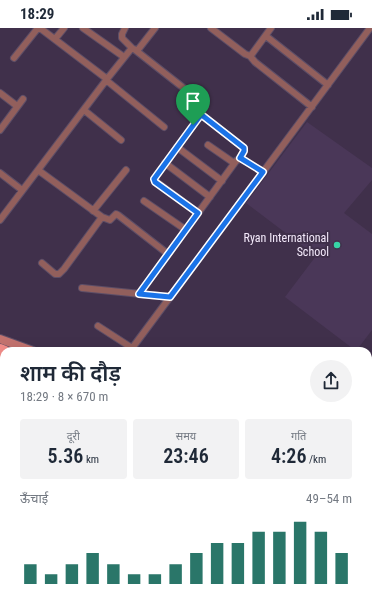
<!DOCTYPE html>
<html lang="hi">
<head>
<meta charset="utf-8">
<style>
	:root { --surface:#fff; --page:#f2f2f3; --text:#1f2937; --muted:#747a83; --accent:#2a7669 }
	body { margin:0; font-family:"Roboto Condensed","Noto Sans Devanagari",sans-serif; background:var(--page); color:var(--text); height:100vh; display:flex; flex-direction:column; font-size:15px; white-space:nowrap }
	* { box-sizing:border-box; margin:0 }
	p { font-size:13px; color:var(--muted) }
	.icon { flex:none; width:22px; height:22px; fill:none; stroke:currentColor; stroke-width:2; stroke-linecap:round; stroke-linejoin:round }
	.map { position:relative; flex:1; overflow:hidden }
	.drawer { position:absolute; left:0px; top:319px; width:372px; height:256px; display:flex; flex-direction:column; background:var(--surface); border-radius:12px 12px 0 0; box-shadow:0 4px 16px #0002 }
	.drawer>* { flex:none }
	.pin { position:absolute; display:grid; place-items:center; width:34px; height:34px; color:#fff; margin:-41px -17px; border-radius:50% 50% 50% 0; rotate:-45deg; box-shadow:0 0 4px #0007 }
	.pin .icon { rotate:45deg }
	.round { display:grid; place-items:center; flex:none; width:42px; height:42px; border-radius:21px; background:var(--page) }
	.headline { display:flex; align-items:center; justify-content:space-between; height:68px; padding:0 20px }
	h1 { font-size:22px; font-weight:600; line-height:30px }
	.figures { display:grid; grid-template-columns:repeat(3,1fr); gap:6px; height:68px; padding:4px 20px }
	.figures div { display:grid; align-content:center; border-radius:4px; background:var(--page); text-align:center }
	.figures b { font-size:20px; font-weight:600 }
	.figures small { font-size:11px; font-weight:400 }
	.figures p { font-size:11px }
	.chart { height:112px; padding:8px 20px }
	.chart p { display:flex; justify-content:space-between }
	.chart svg { width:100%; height:72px; margin-top:4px; stroke:var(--accent); stroke-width:6 }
	.status { display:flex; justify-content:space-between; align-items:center; height:28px; padding:0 20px; background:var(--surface); direction:ltr }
	.status svg { height:11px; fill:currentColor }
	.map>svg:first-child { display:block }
	.built { fill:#4a3758 }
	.building { fill:#dcc9ea }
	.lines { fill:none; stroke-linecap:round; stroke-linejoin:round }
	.minor-casing { stroke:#5d4e67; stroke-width:8 }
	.secondary-casing { stroke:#5d4e67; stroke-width:10 }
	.trunk-casing { stroke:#5d4e67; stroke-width:12 }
	.minor { stroke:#925f5c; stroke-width:6 }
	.secondary { stroke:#c3736f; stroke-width:8 }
	.trunk { stroke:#f38d89; stroke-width:10 }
	.route-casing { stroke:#fff; stroke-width:8 }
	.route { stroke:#1a73e8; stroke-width:5 }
	.poi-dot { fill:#37d4a6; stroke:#40304b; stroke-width:1.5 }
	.labels { text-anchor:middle; stroke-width:4; stroke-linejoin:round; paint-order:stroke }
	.poi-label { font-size:12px; fill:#f4eafb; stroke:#40304b; text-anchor:end }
</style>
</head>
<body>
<div class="status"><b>18:29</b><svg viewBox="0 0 49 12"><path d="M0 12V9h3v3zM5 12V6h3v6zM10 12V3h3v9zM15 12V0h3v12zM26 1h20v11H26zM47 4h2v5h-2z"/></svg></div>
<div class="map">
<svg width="372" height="575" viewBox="0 0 372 575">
	<rect width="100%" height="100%" fill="#40304b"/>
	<path class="built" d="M307,94L372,140V152L344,185L372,206V302L356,323L285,269L316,228L246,175Z"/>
	<path class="building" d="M368,407L372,409V423L371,422L368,429Z"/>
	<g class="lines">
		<defs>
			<path id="minor" d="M40,0L107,51
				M83,0L124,29
				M125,0L122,6V10L132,20
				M211,0L245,26L250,28L252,26L271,0
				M266,8L328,57
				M55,11L64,0
				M137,23L155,0
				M250,28L255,34L312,79
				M14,30L38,0
				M106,52L164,99
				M0,65L17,78
				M84,82L121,112
				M0,102L23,71
				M208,117L234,135
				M177,119L222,153
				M165,135L210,169
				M38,142L102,189L110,192L116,186L118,187L168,226
				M0,145L22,162
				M144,173L186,202
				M93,183L126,142
				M198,185L155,153L154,151L200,88H203L244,120V123L240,131
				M0,192L107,51L131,21H134L195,69
				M42,235L55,246H59L64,241L102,189
				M82,260L170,269
				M139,266L236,133L241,130L263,144
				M98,298L132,320
				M130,323L370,0
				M177,571L182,575
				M201,571L208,575
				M242,571L248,575
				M289,572L294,575
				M230,575L235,571"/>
			<path id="secondary" d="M0,311L33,323
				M0,339L4,341
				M368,459L372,461
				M368,488L372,490"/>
			<path id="trunk" d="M0,321L5,323
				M0,331L4,333
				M368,470L372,472
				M368,480L372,482"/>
		</defs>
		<use href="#minor" class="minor-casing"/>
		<use href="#secondary" class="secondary-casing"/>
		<use href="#trunk" class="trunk-casing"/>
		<use href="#minor" class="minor"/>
		<use href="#secondary" class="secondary"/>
		<use href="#trunk" class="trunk"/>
	</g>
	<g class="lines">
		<defs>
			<path id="route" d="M200,88H203L244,120V123L240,130L242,131L263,144L170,269L139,266L198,185L155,154L154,151Z"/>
		</defs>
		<use href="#route" class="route-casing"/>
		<use href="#route" class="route"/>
	</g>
	<circle class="poi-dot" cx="337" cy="217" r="4"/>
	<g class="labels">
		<g class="poi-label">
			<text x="329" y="214">Ryan International<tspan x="329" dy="14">School</tspan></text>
		</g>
	</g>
</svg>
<div class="pin" style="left:193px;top:97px;background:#1e9e55"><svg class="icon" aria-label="arrive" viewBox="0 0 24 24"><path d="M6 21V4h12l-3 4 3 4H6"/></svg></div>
<section class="drawer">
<div class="headline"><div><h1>शाम की दौड़</h1><p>18:29 · 8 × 670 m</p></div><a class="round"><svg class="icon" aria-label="share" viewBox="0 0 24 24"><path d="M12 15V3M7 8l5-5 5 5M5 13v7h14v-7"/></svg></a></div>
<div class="figures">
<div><p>दूरी</p><b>5.36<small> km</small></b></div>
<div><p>समय</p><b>23:46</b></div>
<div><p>गति</p><b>4:26<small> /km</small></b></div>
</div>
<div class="chart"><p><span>ऊँचाई</span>49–54 m</p>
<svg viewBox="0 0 160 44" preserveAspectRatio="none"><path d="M5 44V32M15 44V38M25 44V32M35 44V25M45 44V32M55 44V38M65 44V38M75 44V32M85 44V25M95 44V19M105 44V19M115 44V12M125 44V12M135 44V6M145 44V12M155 44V25"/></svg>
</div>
</section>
</div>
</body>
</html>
